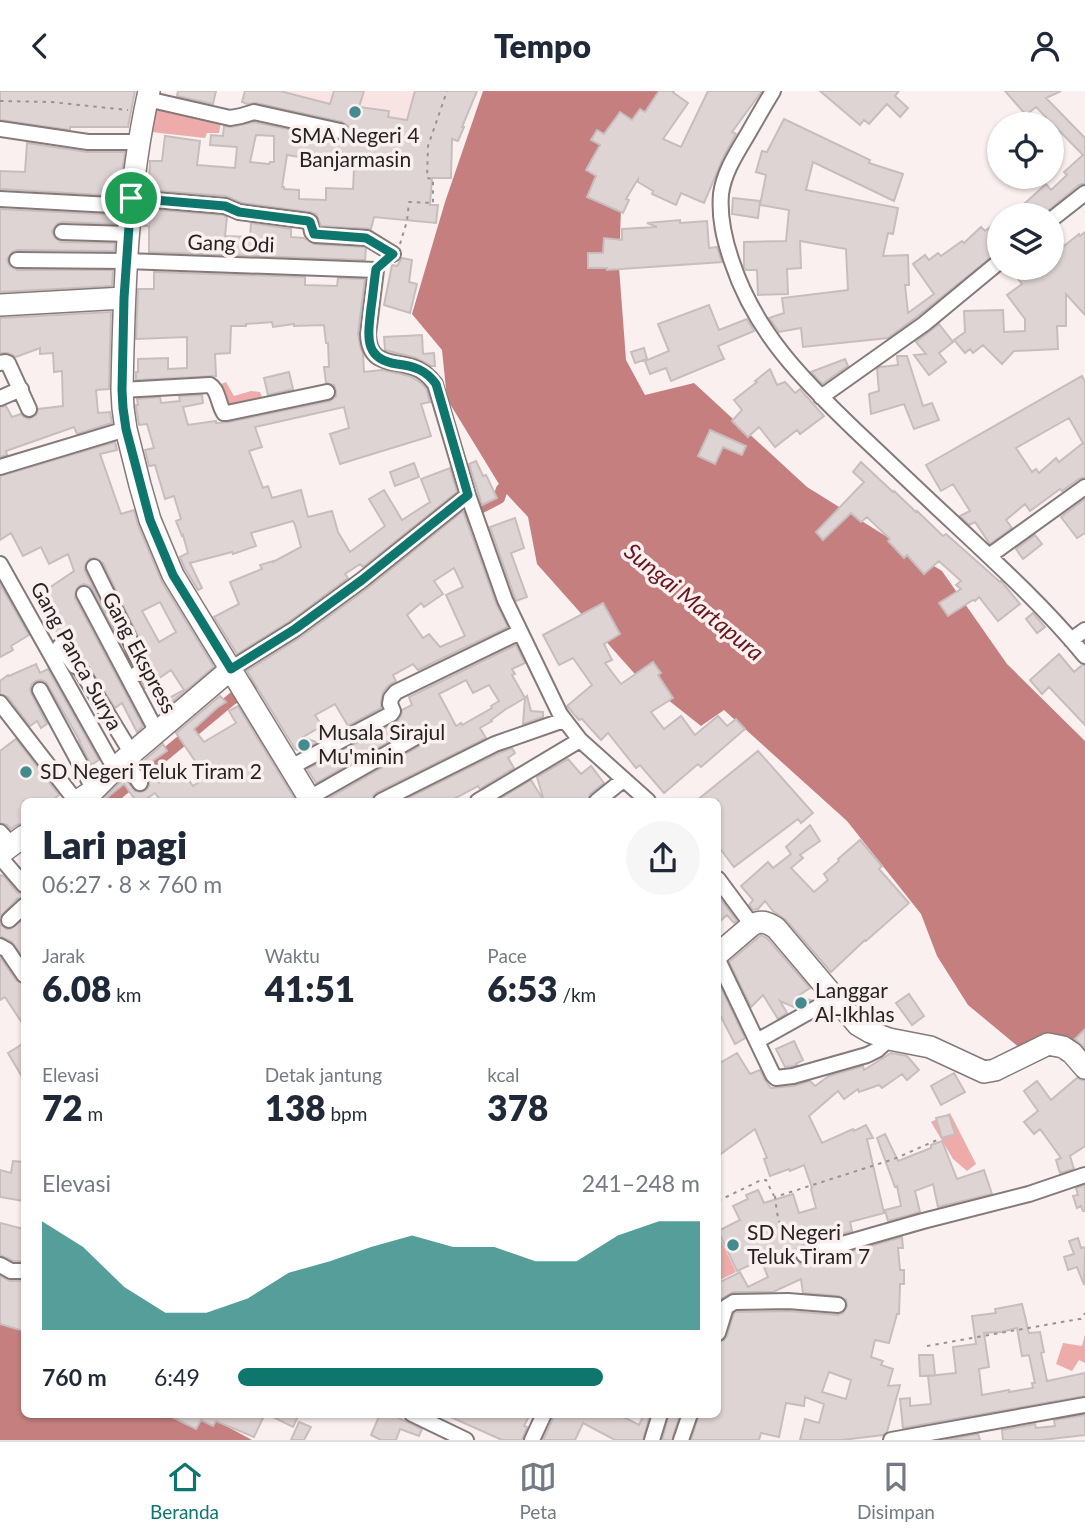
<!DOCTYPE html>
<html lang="id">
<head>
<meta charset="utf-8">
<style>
	:root { --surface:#fff; --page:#f6f6f7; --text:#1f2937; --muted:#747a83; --line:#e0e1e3; --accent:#0f766e }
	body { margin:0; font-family:Lato,sans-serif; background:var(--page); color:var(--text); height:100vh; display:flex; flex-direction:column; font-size:26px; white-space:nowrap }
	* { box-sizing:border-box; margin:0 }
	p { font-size:23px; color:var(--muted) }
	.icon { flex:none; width:38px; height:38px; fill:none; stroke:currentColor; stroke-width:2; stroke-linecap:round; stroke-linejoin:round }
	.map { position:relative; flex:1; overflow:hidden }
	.drawer { position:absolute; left:21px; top:707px; width:700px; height:620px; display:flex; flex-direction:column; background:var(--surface); border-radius:10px; box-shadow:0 2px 5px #0004 }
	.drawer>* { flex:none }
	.controls { position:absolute; left:987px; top:21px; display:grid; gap:14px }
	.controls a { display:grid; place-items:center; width:77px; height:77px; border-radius:50%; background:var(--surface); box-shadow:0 2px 5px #0004; font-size:35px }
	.pin { position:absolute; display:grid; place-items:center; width:60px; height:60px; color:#fff; margin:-30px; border:4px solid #fff; border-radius:50%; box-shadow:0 2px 7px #0007 }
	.round { display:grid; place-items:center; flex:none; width:74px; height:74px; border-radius:37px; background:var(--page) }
	.head { display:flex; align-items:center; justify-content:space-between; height:119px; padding:0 21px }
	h1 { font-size:38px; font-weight:800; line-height:52px }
	.metrics { display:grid; grid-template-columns:repeat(3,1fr); gap:10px; height:119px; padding:7px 21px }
	.metrics div { display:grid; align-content:center }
	.metrics b { font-size:35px; font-weight:800 }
	.metrics small { font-size:19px; font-weight:400 }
	.metrics p { font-size:19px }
	.chart { height:196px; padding:14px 21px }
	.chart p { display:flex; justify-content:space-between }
	.chart svg { width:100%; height:126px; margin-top:7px; fill:var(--accent); opacity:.7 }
	ul { padding:0 21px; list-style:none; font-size:23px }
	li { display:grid; grid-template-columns:112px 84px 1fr; align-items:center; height:52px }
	li i { height:18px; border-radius:9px; background:var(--accent) }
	header { display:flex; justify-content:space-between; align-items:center; height:91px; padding:0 21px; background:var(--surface); font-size:32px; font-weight:800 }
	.tab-bar { display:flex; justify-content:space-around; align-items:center; height:98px; border-top:2px solid var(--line); background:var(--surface); font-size:19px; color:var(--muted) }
	.tab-bar a { display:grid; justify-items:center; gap:4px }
	.tab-bar .active { color:var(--accent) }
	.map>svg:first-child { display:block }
	.built { fill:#f9e4e4 }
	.green { fill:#edacaa }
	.water { fill:#c57f7f }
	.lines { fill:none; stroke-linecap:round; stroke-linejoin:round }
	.canal { stroke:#c57f7f; stroke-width:12 }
	.building { fill:#dfd4d4; stroke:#c8bdbd; stroke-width:2; fill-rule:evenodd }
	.street-casing { stroke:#847a79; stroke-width:18 }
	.secondary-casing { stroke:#847a79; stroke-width:24 }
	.path { stroke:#9b9393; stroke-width:2; stroke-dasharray:3.5 5; stroke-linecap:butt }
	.street { stroke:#fff; stroke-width:14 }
	.secondary { stroke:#fff; stroke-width:21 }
	.route-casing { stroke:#fff; stroke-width:14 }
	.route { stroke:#0f766e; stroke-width:9 }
	.poi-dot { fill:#438b8f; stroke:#fbf0f0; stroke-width:2.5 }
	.labels { text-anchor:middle; stroke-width:7; stroke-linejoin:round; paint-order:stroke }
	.poi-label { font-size:21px; fill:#272323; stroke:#fbf0f0; text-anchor:start }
	.street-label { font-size:21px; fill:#272323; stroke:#fbf0f0 }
	.water-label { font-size:23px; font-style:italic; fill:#69151e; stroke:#fbf0f0 }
</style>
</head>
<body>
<header><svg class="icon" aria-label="back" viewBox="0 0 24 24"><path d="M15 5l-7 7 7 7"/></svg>Tempo<svg class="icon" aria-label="person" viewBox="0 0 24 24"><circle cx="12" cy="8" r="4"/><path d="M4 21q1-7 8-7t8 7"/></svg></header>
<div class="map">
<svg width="1085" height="1349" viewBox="0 0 1085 1349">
	<rect width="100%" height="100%" fill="#fbf0f0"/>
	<path class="built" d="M260,0H441L432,44L348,27L347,40L255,17Z"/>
	<path class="green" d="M156,15L222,26L219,42H207L205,47L151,41Z
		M226,291L234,305L251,300L260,301L263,309L226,318L219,294Z
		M950,1022L976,1073L967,1080L953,1068L931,1031Z
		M718,1143L736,1181L718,1190Z
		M1085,1243V1272L1079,1269L1072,1280L1056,1273L1063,1252L1082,1255Z"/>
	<path class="water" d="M483,0H675L655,17L621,117L619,176L626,269L645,304L694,292L807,396L942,480L1007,573L1085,650V961L1058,945L1021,958L968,914L937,865L921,823L847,730L724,619L701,635L634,582L537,473L528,426L502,398L447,308L442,259L412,223L445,111Z
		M0,1205L24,1215V1323H204L252,1349H0Z"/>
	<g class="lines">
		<path class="canal" d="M453,439L474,420L499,407L502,398L515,390
			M109,710L232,608L267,583
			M0,803L24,782"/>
	</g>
	<path class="building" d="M0,0H135L128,36H70V39L0,29Z
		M178,0H216L213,13L177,5Z
		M245,0H280L330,13L334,0H364L359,16L389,20L388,26L407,29L415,0H477L462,36H464L458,50L452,48L451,87H432L430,114H438L436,132L374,126L371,138L321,135L316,123L310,121L242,112L226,105L146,99L147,89L149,90L150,70H162L165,45L200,50L197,74L235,77L237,56L210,54L211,44L223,45L224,35L232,36L254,31L339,49H344L349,43V36L342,31L256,12L247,13L242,11ZM256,44L274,45V71H270L269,73L250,71ZM287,64L351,74V77H354L353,98L326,97V109L299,108V99L284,98V96H282Z
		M659,0H671L688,12L663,48L681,56L708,0H762L732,41L736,43L724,65L704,112L681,102L676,114L652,103L653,100L638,91V88L626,108L629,109L623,122L587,106L596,85L586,79L600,54L591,49L597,39L604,43L620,21L632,29L640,18L645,21Z
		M820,0H899L895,5L908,17L900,26L887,13L869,33L864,29L860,34Z
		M1005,0H1061L1046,7L1085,47V92L1079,94L1043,124H1012L1046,93L1051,99L1067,84L1064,81L1083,64L1036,16L1026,24Z
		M784,28L870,69L869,72L903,83L894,110L813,71L806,99L898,117L893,143L888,142L883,165L908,164L909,194H905L908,222L934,203L913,173L925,164L929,169L938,162L941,165L962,150L964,152L981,136L985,140L999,129V160L918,225L888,247L803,256L801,237L779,241L769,227L784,222L782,207L848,199L846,158L800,150L801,177L787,178L788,203L758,204L757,179H746L744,176V151L786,150L789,119L760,114L766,84L756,81L762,60L767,61Z
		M27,52L87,61H125L119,105L0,98V80L25,81Z
		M733,107L760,110L758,127L732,123Z
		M0,118L117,124L116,133L62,131L57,133L52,140L54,146L61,151L115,152L114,160L17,159L12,161L7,168L9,174L17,179H113L112,195L0,201Z
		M144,118L223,124L227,126L225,145L250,146L251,132L291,138V146L304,147L314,153L364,156L366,157L365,169L149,161V135H142Z
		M680,129V132L707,130L709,157L717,156L722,171L607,179V177H588V162H603L604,147L622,149V138L657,136L647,132Z
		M1085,141V224L1066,203V235H1057L1058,258L1014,260L1002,273L983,254L973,262L970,258L965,262L954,249L965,241L964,220L1003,219L1004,241L1025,240V228L1007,204L1022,193L1010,177H1026L1032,186L1044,177H1052V157L1060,150L1064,155L1079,143L1080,145Z
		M402,167L412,169L409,191L417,193L410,222L384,214L392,174L397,175Z
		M154,181L305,186V194L337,195L338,187L365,188L358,242L360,255L363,263L364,281L382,279L410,285L421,292L426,297L430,311L421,313L431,345L340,373L330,343L349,337L344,316L255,336L262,356L249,360L263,397L268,395L272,407L301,399L308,426L332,420L338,441L350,461L385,435L369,408L384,399L402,429L430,411L421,388L450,377L457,401L363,476L360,473L345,483L348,487L290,530L237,563L214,526L239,513L230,491L262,478L260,474L273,470V471L301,456L295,434L293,430L251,442L256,455L233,463L232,461L190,472L202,497L198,499L185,478L180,466L188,462L183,444L182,445L176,430L181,428L174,405L165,408L155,374L149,375L145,359L154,357L147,333L139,334L136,316V314H138L137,308L160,306L161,312L180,310L179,305L202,304L203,312L183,316L188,334L216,330V332L229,331L330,310L336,305V300L334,294L326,292L324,276H329L328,252H326L324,234L294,235V233L273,236L272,231L246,233V235H231L230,262L215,263L216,285L136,289V281H138V268L168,267V278L187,277V246L136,248L138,198H154Z
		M709,214L719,239L747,228L754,240L718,255L724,268L671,290L666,277L650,283L645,270L669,260L658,233Z
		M111,221L109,298L96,299L98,322L110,321L112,332L77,343L74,336L6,360L7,364L0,366V316L6,315L12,326L21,323L24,326L29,328L36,324L38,318L63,315L62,280L54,281L53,262L40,263V257L16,266L8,262H0V227Z
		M939,233L953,251L939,262L946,271L929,284L914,264L926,263L916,251Z
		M422,244L423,263L434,262L435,275H431L416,267L385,259L384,246Z
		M644,257L647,268L635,272L631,261Z
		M897,265H907L923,315L932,312L939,329L914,338L904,313L871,323L869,303L879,300L877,278L880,276L898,274Z
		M845,268L848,275L822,293L811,281Z
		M770,278L777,294L785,291L795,302L800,298L824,325L800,343L797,339L775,356L759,336L748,346L732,330L742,319L734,309L757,291L755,290Z
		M289,281L293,298L268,304L264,287Z
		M1082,285L1085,291V386L1079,388L1062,400L1060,398L1030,420L1025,413L1006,429L1012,437L990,453L975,431L969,434L960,425L970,420L953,393L941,400L926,374ZM1069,327L1083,352L1059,371L1056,367L1039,382L1036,378L1032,381L1016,357Z
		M710,339L746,355L742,364L723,356L715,373L698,365Z
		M115,351L117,359L100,363L121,423L134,419L138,434L162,491L214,576L172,611L169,607L184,599L171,579L145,597L142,591L150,583L151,573L103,472L95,467L89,468L85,475V480L119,548L90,495L84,493L79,495L76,499L75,507L143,635L137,641L122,612L115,617L69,545L66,547L60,546L48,526L53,523L40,503L74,480L68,463L49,473L41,456L23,465L11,442L0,449V385ZM160,511L176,541L159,551L142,520Z
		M476,370L483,385L486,384L497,407L482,414L469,373Z
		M861,371L893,401L894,400L916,421L917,420L943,445L946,443L1000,491L1001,490L1020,513L998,530L979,506L975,510L973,509L948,525L939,512L961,498L956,494L961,490L939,470L924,483L907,464L904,467L888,450L890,448L867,426L861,431L851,422L823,449L816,441L864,391L853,381Z
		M414,372L419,386L395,395L390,381Z
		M1085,408V442L1077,447L1061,426Z
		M463,420L496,512L508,536L418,579L413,573L393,584L396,590L389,594L383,601L381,611V617L348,635L335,613L315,624L322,635L303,646L316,651L315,653L300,660L295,658L247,580L301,546L368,497ZM454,477L463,496L446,504L465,545L440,556L429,543L423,547L407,524L421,512L424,516L443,503L434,490Z
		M515,427L524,457L511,462L527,506L516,510L490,436Z
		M1035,444L1042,453L1023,468L1016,458Z
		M0,493L29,544L11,555L13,559L0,566Z
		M603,512L620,543L604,553L612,569L605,572L621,593L653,571L661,582L658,584L673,607L651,621L664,638L681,625L695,644L718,625L727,635L736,628L745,638L701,676L698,673L664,702L640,674L636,677L608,642L601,649L582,628L579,629L567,615L592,594L573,567L559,574L543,544Z
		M1033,522L1045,536L1037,542L1026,528Z
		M516,554L525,572L512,578L515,583L512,584L525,607L527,605L531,620L543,621V626L523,633L525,607L506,618L491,629L492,630L480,637L486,647L377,701L373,705L372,710H324L423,653L427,649V641L422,636L413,637L316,692L307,678L396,631L401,625L402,619L412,614L409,606ZM466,589L473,602L489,594L499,610L491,615L492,617L462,634L461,632L456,635L439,603Z
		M1059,563L1074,581L1082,574H1085V634L1049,596L1042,603L1030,589Z
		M36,573L40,582L48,578L99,669L91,674L79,650H80L46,591L41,589L36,590L32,593L30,598L32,604L47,633L41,637L37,630L30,635L8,606L0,603V590L8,584L9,585Z
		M220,605L226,611L217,617L194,638L204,651L236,632L229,620L238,615L296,710H161L155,702L143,710H136L124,693L103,710H100L125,687L135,700L141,701L146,699L149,695V691L139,674L163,653L167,660L147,674L148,675L146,677L159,692L180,677L193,695L206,686L176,642Z
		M16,648L59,704L51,710H24V732L17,734L11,738L7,734L0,732V660Z
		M512,657L515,662L508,667L514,677L480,698L478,695L450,710H402L499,662Z
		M758,660L813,722L801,732L798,728L734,776L718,755V710H696Z
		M568,668L581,683L591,675L604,692L590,703L588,710H544L537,686Z
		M531,689L544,710H496Z
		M810,734L820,750L800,764L803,767L791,777L814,801L828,789L824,783L839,770L838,768L860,749L882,775L879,778L909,812L866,850L865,849L831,881L786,829L773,820L765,810L758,818L753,819L749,814L753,809L741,795L768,771L773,777L791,763L786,756Z
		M0,784L4,785L17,801L24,803V806L17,808L0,826Z
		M719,806L737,830L734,832L727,824L718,832V807Z
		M24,828V868L12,851L0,845V832L6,838H10Z
		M761,844L767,847L810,897L798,905L810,909L796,917L780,910L787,922L778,928L763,904L751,916L729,871Z
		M0,866L16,889L24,894V935L5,906L0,909Z
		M718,890L745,947L735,953L718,920Z
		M909,903L924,925L912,934L896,912Z
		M1085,938V957L1075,948Z
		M794,950L803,969L796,973L797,974L785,976L776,958Z
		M24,952V989L8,962Z
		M737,962L750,983L760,979L765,989L771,997L794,995L810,990L815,995L829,985L863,975L864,979L891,962L907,965L919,979L907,989L902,983L882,997L879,994L859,1001L858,998L844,1008L838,1000L809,1025L822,1052L853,1038L854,1040L866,1034L873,1047L867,1048L884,1122L850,1131L852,1140L801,1155L797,1158L795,1162L797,1170L801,1173H806L902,1146L903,1157H898L900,1179H904V1193H900L899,1223H897L889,1252L875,1249L871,1266L883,1270L881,1274L893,1278L888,1295L900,1294L887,1341L883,1344L842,1349H800L805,1328L819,1332L824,1313L805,1306L804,1315L786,1312L779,1346L761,1342L759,1349H691L699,1323H718V1251L724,1249L727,1245L734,1222L737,1221L788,1220L838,1224L843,1222L847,1215L846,1209L839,1205L803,1202L801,1188L773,1201H733L721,1208L718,1212V1192L740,1181L748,1196L768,1186L761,1169L737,1180L718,1140L740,1129L733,1115L748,1108L746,1104L758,1099L764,1112L793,1103L799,1122L816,1117L811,1098L812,1097L804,1074L790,1080L789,1078L770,1085L764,1068L767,1067L755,1038L718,1065V973ZM829,1281L851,1289L846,1308L822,1301Z
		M954,982L965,1001L941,1014L931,995Z
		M1077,987L1085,990V1055L1070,1065L1074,1078L1060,1082L1056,1069L1061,1067L1040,1038L1034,1043L1024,1031L1038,1020L1024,1000L1037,990L1051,1009Z
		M949,1024L955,1043L942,1047L936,1027Z
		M885,1043L898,1070L931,1057V1054L942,1050L957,1088L984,1079L992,1103L938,1116L933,1093L915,1100L920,1121L888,1130L885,1119L901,1115L897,1095L895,1096L877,1047Z
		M13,1070L24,1071V1110L0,1106V1079L11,1082Z
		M1085,1094V1120H1083L1081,1115L1077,1117L1073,1105L1078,1104L1076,1097Z
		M0,1132L24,1138V1170H13L0,1164Z
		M1078,1147L1081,1157L1085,1156L1084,1194L1077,1176L1068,1179L1064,1166L1074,1163L1069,1150Z
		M0,1185L10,1190H24V1240L0,1233Z
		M1022,1213L1029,1242L1040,1241L1044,1261L1041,1262L1047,1290L1085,1282V1305L903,1337L900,1308L910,1307V1315L931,1313L928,1285L956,1282L953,1256L976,1253L972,1225L996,1222L995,1218ZM1017,1237L1022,1265L1029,1264L1035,1292H1032L1033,1297L1009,1301V1299L982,1304L979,1278L989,1276L984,1242L1001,1241Z
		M919,1264H933L935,1284L920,1285Z
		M166,1323H254L263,1327L254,1346L216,1330L213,1335L201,1329L196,1338Z
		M267,1323H299L293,1336Z
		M380,1323H390L422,1338L419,1345L400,1338L396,1349H381L371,1344Z
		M444,1323H530L524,1335L527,1336L522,1349H502Z
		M555,1323H618L639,1334L644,1323H650L643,1349H615L583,1332L575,1349H543Z
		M669,1323H680L672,1349H662Z
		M1085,1324V1344L1042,1349H1003L1002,1339L1035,1333L1036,1337L1055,1335L1054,1329Z
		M299,1331L311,1336L304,1349H291Z
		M978,1343L980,1349H945Z"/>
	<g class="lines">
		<defs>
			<path id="street" d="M773,0C765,13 757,27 749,41C738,60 724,80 721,103C719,127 724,148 732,171C755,241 803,289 855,339C879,362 904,385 928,408C981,458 1039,509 1085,565
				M147,8L230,27L241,25L254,21L340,40
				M0,38L88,51H140
				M131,107L225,115L239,121L308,130L310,131L312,141L315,144L367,147L393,163
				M0,108L130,115
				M1052,128L1085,102
				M62,141L129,143
				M17,169L126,170L376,179L368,243C369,275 392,269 413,276C423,279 429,285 435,293L468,404L505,509L560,623L580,649L648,710
				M0,272L5,271L8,272L29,318
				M122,299L210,294C219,300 218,313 224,322H227L327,301
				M821,306L924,233L999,171
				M0,307L21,298
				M0,376L126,338
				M989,465L1085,396
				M0,473L115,678
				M94,476L127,543L142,577L141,580L129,588
				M84,503L157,641
				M1071,549L1085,539
				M60,555L75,575L79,576L132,663
				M231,578L295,538L362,489L468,404
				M40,599L94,699
				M0,612L76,710
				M124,669L140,692
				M291,676L391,623L393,620L390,613L391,607L396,601L520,541
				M309,707L418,645
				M381,710L495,653L564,629
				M478,710L580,649
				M597,710L623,689
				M0,741L12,754
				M0,766L24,794
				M718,788L752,834
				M9,829L24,815
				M0,855L7,859L24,884
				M718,869L773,984L776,987L793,985L867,964L877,959L889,948
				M757,950L834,907
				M804,1164L923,1130L1029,1103L1085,1084
				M0,1174L11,1180H24
				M718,1242L726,1216L734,1211L788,1210L838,1214
				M412,1323L466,1349
				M532,1349L544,1323
				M652,1349L660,1323
				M681,1349L690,1323
				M891,1349L1085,1314"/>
			<path id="secondary" d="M149,0C127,98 124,199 122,299L123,317L126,338L140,394L150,429L173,484L311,710
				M0,214L124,207
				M77,710L94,699L124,669L231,578
				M0,763L24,745
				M718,863L752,834C761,829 767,831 776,837L858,934L870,941L889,948L930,956L984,981L995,979L1048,953L1063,956L1072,962L1085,977"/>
		</defs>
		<use href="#street" class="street-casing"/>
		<use href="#secondary" class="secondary-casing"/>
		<path class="path" d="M0,10L51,11L128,19
			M400,153L407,130L409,111L433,112V88L427,87L428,55L447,0
			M718,1110L761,1089H766L774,1105
			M815,1148L813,1144C807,1144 801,1146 795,1145C777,1144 777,1119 775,1106L894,1068L937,1049
			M927,1255L1079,1228H1081L1085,1222"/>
		<use href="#street" class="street"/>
		<use href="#secondary" class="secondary"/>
	</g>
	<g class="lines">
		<defs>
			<path id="route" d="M131,107L225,115L239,121L308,130L310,131L314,143L366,147L393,163L376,178C374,191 373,204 371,217C368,245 363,268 397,273C414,275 426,279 436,293L468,404L362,489L295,538L231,578L173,484L150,429L126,338L123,317L122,299L124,207Z"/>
		</defs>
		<use href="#route" class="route-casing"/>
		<use href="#route" class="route"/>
	</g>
	<g class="poi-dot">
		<circle cx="355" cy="21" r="7"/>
		<circle cx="304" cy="654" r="7"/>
		<circle cx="26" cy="681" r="7"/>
		<circle cx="801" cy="912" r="7"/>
		<circle cx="733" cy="1154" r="7"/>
	</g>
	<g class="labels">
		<g class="poi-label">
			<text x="355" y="52" text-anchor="middle">SMA Negeri 4<tspan x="355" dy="24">Banjarmasin</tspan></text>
			<text x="318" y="649">Musala Sirajul<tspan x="318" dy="24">Mu'minin</tspan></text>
			<text x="40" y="688">SD Negeri Teluk Tiram 2</text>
			<text x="815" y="907">Langgar<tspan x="815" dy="24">Al-Ikhlas</tspan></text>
			<text x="747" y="1149">SD Negeri<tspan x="747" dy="24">Teluk Tiram 7</tspan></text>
		</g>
		<g class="street-label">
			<text transform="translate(231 153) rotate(2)" y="7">Gang Odi</text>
			<text transform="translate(139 562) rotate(62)" y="7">Gang Ekspress</text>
			<text transform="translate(76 565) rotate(61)" y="7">Gang Panca Surya</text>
		</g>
		<g class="water-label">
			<text transform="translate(694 511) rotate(39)" y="8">Sungai Martapura</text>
		</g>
	</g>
</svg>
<div class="controls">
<a><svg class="icon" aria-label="locate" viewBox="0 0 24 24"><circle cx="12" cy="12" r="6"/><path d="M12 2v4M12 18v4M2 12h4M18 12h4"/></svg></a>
<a><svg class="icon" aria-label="layers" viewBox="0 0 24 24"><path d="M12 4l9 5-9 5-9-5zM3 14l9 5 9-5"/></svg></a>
</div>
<div class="pin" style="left:131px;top:107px;background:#1e9e55"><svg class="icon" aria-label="arrive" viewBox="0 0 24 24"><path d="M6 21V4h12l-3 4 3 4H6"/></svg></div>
<section class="drawer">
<div class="head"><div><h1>Lari pagi</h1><p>06:27 · 8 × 760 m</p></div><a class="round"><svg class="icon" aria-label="share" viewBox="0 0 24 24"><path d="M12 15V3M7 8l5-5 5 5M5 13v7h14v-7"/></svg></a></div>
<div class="metrics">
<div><p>Jarak</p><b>6.08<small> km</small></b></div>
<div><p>Waktu</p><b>41:51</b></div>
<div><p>Pace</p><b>6:53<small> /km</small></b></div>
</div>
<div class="metrics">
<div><p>Elevasi</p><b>72<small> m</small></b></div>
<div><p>Detak jantung</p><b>138<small> bpm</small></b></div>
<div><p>kcal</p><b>378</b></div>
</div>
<div class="chart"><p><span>Elevasi</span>241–248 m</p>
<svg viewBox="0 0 160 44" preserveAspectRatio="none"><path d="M0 44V6L10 15L20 29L30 38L40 38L50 33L60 24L70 20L80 15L90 11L100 15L110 15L120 20L130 20L140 11L150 6L160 6V44z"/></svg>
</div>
<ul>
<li><b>760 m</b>6:49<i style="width:79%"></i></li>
</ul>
</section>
</div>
<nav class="tab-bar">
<a class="active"><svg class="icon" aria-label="home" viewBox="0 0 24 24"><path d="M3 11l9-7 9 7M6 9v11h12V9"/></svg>Beranda</a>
<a><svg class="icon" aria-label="map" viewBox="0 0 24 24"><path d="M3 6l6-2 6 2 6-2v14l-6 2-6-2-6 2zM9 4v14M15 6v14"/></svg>Peta</a>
<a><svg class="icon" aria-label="saved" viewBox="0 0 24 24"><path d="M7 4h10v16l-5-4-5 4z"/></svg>Disimpan</a>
</nav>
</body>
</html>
